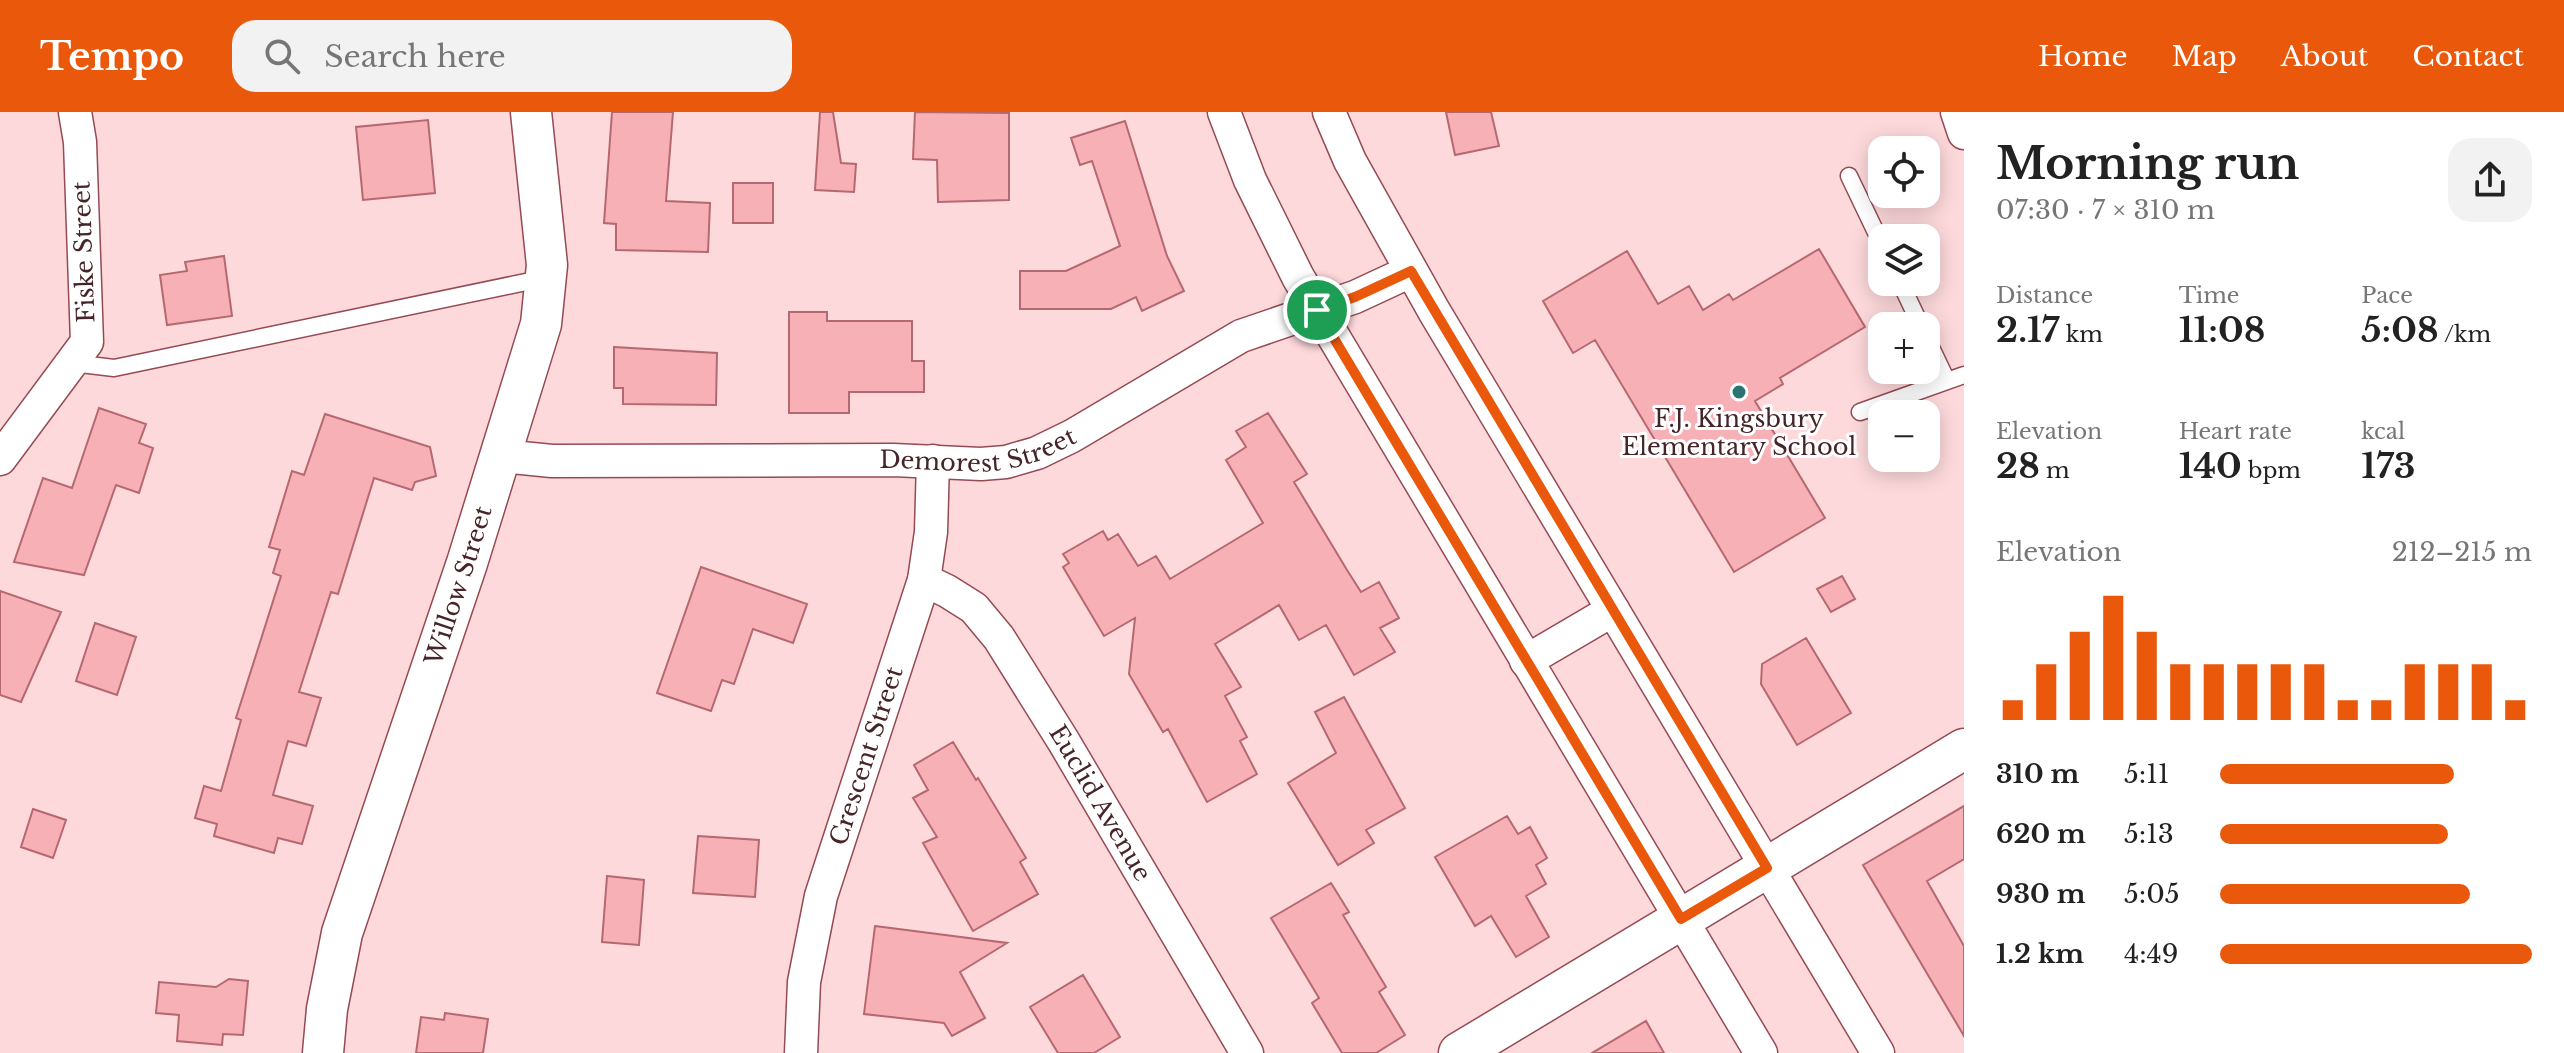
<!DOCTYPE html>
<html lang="en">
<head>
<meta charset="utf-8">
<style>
	:root { --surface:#fff; --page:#f2f2f2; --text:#222; --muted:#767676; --accent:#ea580c }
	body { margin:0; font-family:"Libre Baskerville",serif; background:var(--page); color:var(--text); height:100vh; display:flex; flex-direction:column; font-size:30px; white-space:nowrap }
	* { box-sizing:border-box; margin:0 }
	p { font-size:26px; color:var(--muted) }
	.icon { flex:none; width:44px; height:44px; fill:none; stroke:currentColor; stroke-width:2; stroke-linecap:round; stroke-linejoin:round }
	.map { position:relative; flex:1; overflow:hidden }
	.panel { display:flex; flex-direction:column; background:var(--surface); width:600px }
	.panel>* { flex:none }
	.controls { position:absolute; left:1868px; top:24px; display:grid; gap:16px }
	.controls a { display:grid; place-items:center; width:72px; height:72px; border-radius:16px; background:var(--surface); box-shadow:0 4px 20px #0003; font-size:40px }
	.pin { position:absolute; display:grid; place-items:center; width:68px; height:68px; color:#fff; margin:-34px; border:4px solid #fff; border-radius:50%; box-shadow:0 2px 8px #0007 }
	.round { display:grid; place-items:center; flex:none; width:84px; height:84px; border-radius:24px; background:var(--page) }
	.overview { display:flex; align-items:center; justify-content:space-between; height:136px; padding:0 32px }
	h1 { font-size:44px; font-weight:800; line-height:60px }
	.stats { display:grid; grid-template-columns:repeat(3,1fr); gap:12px; height:136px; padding:8px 32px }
	.stats div { display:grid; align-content:center }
	.stats b { font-size:34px; font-weight:800 }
	.stats small { font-size:22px; font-weight:400 }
	.stats p { font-size:22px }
	.chart { height:224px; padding:16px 32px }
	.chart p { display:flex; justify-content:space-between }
	.chart svg { width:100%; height:144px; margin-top:8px; stroke:var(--accent); stroke-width:6 }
	ul { padding:0 32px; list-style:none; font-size:26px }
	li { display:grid; grid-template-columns:128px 96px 1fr; align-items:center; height:60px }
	li i { height:20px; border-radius:10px; background:var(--accent) }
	header { display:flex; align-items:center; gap:48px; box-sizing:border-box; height:112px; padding:0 40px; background:var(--accent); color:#fff }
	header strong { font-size:38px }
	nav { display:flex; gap:44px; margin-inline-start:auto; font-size:28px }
	.search { width:560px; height:72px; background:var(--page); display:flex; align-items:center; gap:20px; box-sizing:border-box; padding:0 28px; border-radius:24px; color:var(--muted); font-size:30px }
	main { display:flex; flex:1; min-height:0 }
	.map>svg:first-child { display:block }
	.building { fill:#f8b0b7; stroke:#b66871; stroke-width:2 }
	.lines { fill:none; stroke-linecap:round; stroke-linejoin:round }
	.service-casing { stroke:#954a54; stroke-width:19 }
	.minor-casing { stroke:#954a54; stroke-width:35 }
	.tertiary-casing { stroke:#954a54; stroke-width:43 }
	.service { stroke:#fff; stroke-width:16 }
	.minor { stroke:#fff; stroke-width:32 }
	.tertiary { stroke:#fff; stroke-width:40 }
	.route-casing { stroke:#fff; stroke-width:16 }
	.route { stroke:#ea580c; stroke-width:10 }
	.poi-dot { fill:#2a7473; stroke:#fff; stroke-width:3 }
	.labels { text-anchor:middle; stroke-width:6; stroke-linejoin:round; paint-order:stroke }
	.street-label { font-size:24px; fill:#462529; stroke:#fff }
	.poi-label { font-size:24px; fill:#462529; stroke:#fff }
</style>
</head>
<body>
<header>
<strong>Tempo</strong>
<div class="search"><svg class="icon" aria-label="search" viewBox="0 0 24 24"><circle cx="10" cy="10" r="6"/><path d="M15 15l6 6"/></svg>Search here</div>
<nav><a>Home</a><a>Map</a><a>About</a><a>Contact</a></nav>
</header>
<main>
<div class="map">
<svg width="1964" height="941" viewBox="0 0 1964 941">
	<rect width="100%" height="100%" fill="#fdd9db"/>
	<path class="building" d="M612,0H673L666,89L710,91L708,140L616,138V112L604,111Z
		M820,0H833L841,51L856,52L854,80L815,78Z
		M915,0L1009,1V88L938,90L937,48L913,47Z
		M1446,0H1491L1499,34L1455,43Z
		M428,8L435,81L363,88L356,15Z
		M1125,9L1167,144L1184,179L1142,199L1136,185L1111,197H1020V159H1066L1120,134L1092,49L1080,53L1071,26Z
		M733,71H773V111H733Z
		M1819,137L1865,215L1780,266L1783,272L1755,289L1825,406L1734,460L1595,228L1573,241L1543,189L1627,139L1658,192L1689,174L1703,198L1729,182L1733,188Z
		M224,144L232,204L167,213L160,163L187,159L185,150Z
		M789,200H827V209H912V249H924V280H849V301H789Z
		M614,235L717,241L716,293L623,292V276H614Z
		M99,296L146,312L139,331L153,336L139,381L116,373L84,463L14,450L43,366L72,376Z
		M1268,301L1307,362L1294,370L1347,458L1361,480L1379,470L1399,506L1380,516L1395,540L1354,563L1326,513L1299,528L1279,493L1215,532L1241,575L1225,584L1247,625L1240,629L1257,662L1207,690L1168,617L1163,620L1129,562L1135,506L1104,524L1063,455L1069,451L1063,442L1103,419L1108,428L1118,422L1138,454L1156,444L1170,467L1263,411L1226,348L1246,335L1236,319Z
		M325,302L430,335L436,364L415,370L412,378L374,366L338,482L331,480L299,580L321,586L306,634L288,629L273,683L313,694L302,732L278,726L274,741L214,724L217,712L195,706L204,674L221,679L241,608L236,606L281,464L273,461L280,438L269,435L292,359L304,363Z
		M701,455L807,492L793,531L753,517L734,572L722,568L711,599L657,581Z
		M1842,464L1855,487L1831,500L1817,477Z
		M0,479L61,500L21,590L0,583Z
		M95,511L136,525L117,583L76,569Z
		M1806,526L1851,601L1797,633L1761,572L1762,552Z
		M1344,585L1405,696L1366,718L1374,731L1338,753L1288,671L1336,641L1315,600Z
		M953,630L976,668L978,666L1026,746L1020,750L1038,782L973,819L923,731L937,725L913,686L928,678L914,653Z
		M1964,694V747L1927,769L1964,834V924L1863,753Z
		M33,697L66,708L53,746L21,735Z
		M1507,704L1518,722L1530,715L1547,746L1536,753L1546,772L1526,784L1549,825L1516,845L1491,804L1475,814L1435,745Z
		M698,724L759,728L755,785L693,781Z
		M607,764L644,768L639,833L602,830Z
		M1331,771L1349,800L1343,803L1386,875L1379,880L1405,923L1376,941H1342L1312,891L1319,886L1271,806Z
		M875,814L1007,831L960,860L985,906L952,924L944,911L864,902Z
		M1083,863L1120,925L1094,941H1058L1030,895Z
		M229,867L248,869L243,923L223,922L222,933L177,929L179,903L156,901L159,870L216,875Z
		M445,901L488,907L483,941H416L421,905L444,908Z
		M1646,909L1664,941H1592Z"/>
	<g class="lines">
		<defs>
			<path id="service" d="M1849,64L1882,133
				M1900,170L1921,214
				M1926,225L1947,269
				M72,251L114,256L545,166
				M1860,300L1964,263"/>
			<g id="minor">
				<path d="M1224,0L1250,68L1298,165L1761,941"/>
				<path d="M1329,0L1350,49L1434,199L1878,941"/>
				<path d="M1957,0L1964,21"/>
				<path id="s1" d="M502,344L552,349L893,348L981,352L1006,350L1037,341L1072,324L1241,224L1355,185L1411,159"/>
				<path d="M0,347L87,230L80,30L75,0"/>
				<path id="s2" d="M924,468L947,479L974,496L999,526L1064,630L1247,941"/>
				<path d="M1526,549L1613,498"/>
				<path id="s3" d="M801,941L804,870L821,784L924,468L931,420L933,349"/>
			</g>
			<g id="tertiary">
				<path id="s4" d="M323,941L327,897L342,821L467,451L541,212L547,153L531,0"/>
				<path d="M1459,941L1964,637"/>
			</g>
		</defs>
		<use href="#service" class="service-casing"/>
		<use href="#minor" class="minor-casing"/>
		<use href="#tertiary" class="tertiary-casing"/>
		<use href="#service" class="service"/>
		<use href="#minor" class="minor"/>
		<use href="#tertiary" class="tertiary"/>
	</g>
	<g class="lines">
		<defs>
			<path id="route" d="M1411,159L1767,756L1681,807L1317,198L1355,185Z"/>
		</defs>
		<use href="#route" class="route-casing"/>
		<use href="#route" class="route"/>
	</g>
	<circle class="poi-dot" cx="1739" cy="280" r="8"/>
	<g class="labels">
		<g class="street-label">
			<text transform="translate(84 140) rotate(-92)" y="8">Fiske Street</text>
			<text dy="8" stroke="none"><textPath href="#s1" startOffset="478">Demorest Street</textPath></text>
			<text dy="8" stroke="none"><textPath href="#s4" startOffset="488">Willow Street</textPath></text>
			<text dy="8" stroke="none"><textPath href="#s3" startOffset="306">Crescent Street</textPath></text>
			<text dy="8" stroke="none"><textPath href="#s2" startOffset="290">Euclid Avenue</textPath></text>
		</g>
		<g class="poi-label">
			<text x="1739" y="315">F.J. Kingsbury<tspan x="1739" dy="28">Elementary School</tspan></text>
		</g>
	</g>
</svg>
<div class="controls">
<a><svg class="icon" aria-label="locate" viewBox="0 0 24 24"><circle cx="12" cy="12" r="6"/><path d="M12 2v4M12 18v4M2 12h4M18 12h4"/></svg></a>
<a><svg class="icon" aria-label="layers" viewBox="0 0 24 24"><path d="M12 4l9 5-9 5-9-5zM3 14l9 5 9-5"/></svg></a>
<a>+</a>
<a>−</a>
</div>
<div class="pin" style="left:1317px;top:198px;background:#1e9e55"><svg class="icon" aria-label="arrive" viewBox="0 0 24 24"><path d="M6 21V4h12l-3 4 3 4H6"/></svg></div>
</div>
<section class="panel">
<div class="overview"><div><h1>Morning run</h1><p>07:30 · 7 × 310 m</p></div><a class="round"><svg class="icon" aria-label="share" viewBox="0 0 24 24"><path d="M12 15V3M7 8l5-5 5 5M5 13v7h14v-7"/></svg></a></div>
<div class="stats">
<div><p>Distance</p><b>2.17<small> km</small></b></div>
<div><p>Time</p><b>11:08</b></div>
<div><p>Pace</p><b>5:08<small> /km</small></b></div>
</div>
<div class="stats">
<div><p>Elevation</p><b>28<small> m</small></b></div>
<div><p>Heart rate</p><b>140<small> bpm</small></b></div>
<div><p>kcal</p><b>173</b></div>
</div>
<div class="chart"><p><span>Elevation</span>212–215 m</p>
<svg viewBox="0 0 160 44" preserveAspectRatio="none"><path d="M5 44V38M15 44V27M25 44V17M35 44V6M45 44V17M55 44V27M65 44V27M75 44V27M85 44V27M95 44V27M105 44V38M115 44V38M125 44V27M135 44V27M145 44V27M155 44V38"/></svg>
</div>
<ul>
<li><b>310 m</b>5:11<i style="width:75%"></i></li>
<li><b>620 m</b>5:13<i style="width:73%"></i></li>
<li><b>930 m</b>5:05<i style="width:80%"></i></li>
<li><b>1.2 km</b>4:49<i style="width:100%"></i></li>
</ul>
</section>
</main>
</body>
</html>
